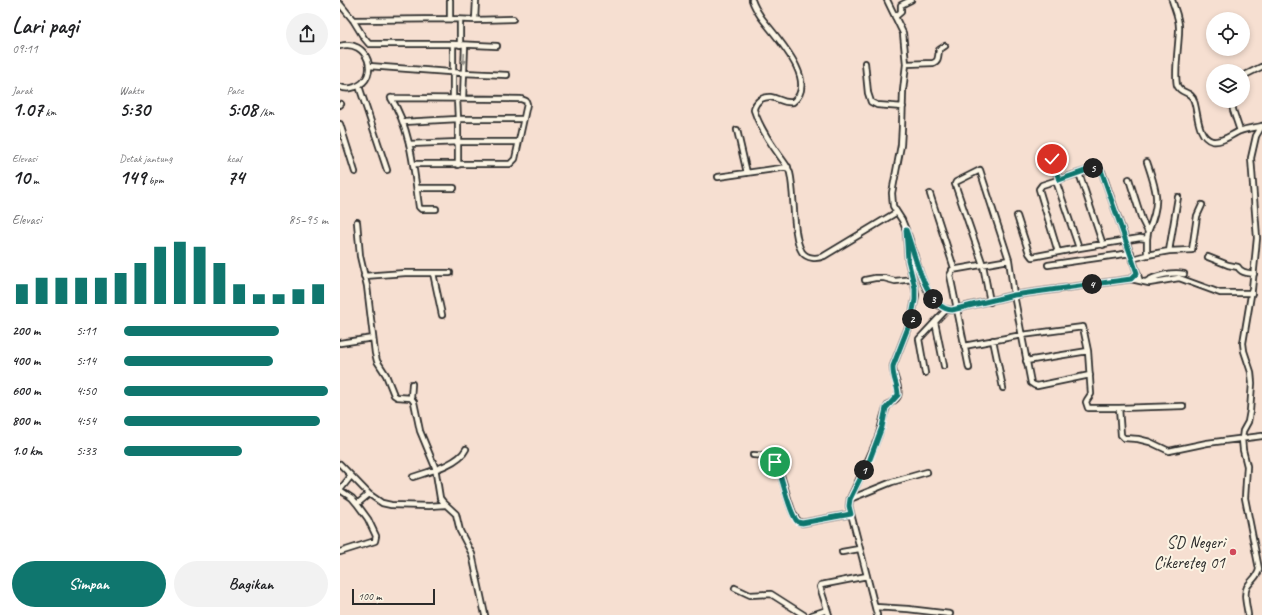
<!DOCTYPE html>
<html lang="id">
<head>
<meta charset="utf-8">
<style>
	:root { --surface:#fff; --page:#f2f2f2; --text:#202124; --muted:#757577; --accent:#0f766e }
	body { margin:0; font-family:Caveat,sans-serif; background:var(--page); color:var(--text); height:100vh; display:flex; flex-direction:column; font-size:15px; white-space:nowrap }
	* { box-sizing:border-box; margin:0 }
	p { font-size:13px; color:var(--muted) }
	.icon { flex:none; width:22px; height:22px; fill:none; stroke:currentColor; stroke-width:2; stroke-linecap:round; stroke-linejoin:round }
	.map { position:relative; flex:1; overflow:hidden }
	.details { display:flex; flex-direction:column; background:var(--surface); width:340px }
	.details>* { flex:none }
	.tools { position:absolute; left:866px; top:12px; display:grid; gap:8px }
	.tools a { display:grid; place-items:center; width:44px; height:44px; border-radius:50%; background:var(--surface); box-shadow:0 2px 6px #0003; font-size:20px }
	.scale { position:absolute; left:12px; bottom:10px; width:83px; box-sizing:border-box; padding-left:4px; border:2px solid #2b2b2b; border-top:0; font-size:11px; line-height:14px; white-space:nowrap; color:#2b2b2b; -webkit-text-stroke:3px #fcf5e5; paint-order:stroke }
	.pin { position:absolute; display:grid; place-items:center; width:34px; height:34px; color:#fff; margin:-17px; border:2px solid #fff; border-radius:50%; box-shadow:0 1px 4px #0007 }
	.km { position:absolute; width:20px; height:20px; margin:-10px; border-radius:50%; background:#222; color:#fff; font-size:11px; line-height:20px; text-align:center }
	.round { display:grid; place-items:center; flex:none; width:42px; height:42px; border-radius:21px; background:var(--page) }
	.summary { display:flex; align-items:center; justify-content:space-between; height:68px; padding:0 12px }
	h1 { font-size:22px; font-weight:800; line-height:30px }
	.stats { display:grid; grid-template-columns:repeat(3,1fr); gap:6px; height:68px; padding:4px 12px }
	.stats div { display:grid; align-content:center }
	.stats b { font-size:20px; font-weight:800 }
	.stats small { font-size:11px; font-weight:400 }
	.stats p { font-size:11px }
	.chart { height:112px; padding:8px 12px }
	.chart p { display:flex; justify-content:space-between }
	.chart svg { width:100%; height:72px; margin-top:4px; stroke:var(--accent); stroke-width:6 }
	.action { display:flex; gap:8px; margin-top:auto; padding:8px 12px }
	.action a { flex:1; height:46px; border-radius:24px; background:var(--accent); color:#fff; font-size:16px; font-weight:800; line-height:46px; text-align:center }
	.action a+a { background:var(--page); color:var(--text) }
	ul { padding:0 12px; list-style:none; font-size:13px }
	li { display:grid; grid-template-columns:64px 48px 1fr; align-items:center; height:30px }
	li i { height:10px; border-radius:5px; background:var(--accent) }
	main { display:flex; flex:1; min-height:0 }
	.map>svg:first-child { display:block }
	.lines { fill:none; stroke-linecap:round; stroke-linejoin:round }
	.minor-casing { stroke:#2b2b2b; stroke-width:8 }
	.minor { stroke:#fcf5e5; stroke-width:4.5 }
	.oneway { fill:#949088 }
	.route-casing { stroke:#fff; stroke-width:8 }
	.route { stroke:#0f766e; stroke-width:5 }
	.poi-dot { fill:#d1495b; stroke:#fcf5e5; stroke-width:1.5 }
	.labels { text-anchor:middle; stroke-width:4; stroke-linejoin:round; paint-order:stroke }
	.poi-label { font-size:17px; fill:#2b2b2b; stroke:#fcf5e5; text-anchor:end }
</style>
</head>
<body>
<main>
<section class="details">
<div class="summary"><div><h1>Lari pagi</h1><p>09:11</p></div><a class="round"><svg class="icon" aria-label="share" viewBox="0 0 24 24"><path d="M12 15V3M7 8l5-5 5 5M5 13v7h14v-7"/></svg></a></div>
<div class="stats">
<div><p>Jarak</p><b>1.07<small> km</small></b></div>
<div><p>Waktu</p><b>5:30</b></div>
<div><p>Pace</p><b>5:08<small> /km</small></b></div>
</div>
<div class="stats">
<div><p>Elevasi</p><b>10<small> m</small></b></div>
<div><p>Detak jantung</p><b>149<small> bpm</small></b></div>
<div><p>kcal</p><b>74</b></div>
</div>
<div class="chart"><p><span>Elevasi</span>85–95 m</p>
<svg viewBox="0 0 160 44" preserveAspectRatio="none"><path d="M5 44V32M15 44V28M25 44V28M35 44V28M45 44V28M55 44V25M65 44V19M75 44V9M85 44V6M95 44V9M105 44V19M115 44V32M125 44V38M135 44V38M145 44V35M155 44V32"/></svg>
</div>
<ul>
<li><b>200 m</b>5:11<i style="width:76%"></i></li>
<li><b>400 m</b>5:14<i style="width:73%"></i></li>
<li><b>600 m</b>4:50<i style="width:100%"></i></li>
<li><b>800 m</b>4:54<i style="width:96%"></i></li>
<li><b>1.0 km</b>5:33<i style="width:58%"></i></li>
</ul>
<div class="action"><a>Simpan</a><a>Bagikan</a></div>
</section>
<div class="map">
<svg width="922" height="615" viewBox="0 0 922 615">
	<rect width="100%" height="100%" fill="#f6dfd1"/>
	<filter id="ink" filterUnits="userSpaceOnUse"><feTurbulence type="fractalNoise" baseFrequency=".025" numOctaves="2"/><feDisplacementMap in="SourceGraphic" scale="8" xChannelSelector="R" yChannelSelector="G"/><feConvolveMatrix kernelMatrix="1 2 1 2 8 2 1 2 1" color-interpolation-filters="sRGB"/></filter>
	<g filter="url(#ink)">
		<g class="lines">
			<defs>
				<path id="minor" d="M110,0V19
					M412,0C414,6 417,11 421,17C434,35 480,81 453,102C441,105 434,92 421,99C417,102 414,105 414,110C419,126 429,141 439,155C443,161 448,166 450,173C455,193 452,236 462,252C467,259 477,259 484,256L557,212
					M832,0C835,10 840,20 839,30C839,44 834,72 837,85C840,94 852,91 854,101C858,112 857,137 872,141C882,143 892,134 900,131C907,128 915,128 922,126
					M0,4L13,20L24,38L29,44H113L157,46
					M555,17L561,12V5L571,0
					M13,20L110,19L135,20L136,0
					M135,20L173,19
					M120,45V20
					M0,46C28,38 41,78 15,87C10,89 5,89 0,87
					M525,63L528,93L531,102L537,105L563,107
					M566,64L593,63C599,61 598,56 599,50L605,46
					M29,66L123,73L167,75
					M903,76L921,67
					M19,86L47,170
					M51,98L181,99L186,101L187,104L175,159L170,164H73
					M51,98C71,129 74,171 79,207L81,209H96
					M113,98V44
					M117,98L118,119V165
					M123,98L125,45
					M892,101L893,110L900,131
					M0,105L1,104
					M63,122L118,119H183
					M0,124L15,172
					M397,130L407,173
					M69,144L119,142H178
					M712,159L719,180
					M807,162C817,192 821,201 808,232
					M739,173L763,245
					M378,177L448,167
					M789,179L802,220L808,232L807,239
					M716,181L739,248
					M77,188H114
					M590,194L614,268L610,275L629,368
					M677,216L689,253L692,257L739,248L800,238L807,239V255L829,251L852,250L857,216L862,205
					M17,222L20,256L27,286L35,353L37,361L46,375L54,395L57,397L71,398L74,402L80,431L95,467L100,498L103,502L116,514L120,531L132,554L145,615
					M568,235C576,255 584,309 611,310L674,295L791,279L797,273
					M829,251L838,197
					M718,252L699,189L702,185L758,167L762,172L800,281
					M868,257L888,265L898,267C901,273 908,273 914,274
					M792,259L807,255
					M708,265L791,253
					M612,270L669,260
					M93,273L102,315
					M24,276L65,273H110
					M791,279L809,283L839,278L880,293H912
					M525,280L535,278H544L555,281L573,279
					M806,282C815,275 833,272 844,274
					M650,302L643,265L615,184L616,182L640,170L669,260L674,295L691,383L694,385L697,386L750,375
					M595,322L604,366
					M653,340L663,388
					M0,343L33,338
					M624,346L682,335L743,327L748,351L751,394L747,400L746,402L748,408H779L781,435L784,438L798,439L810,442L829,451L867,443L922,436
					M686,361L748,351
					M585,373L579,339L606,310
					M71,398L72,384
					M779,408L843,406
					M413,455L430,456C445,467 447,519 462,523L511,514
					M0,464L29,494
					M73,477C88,472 119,464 126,449
					M0,490L12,498L17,504L29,494L42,503L51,505L89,506L105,505
					M0,490L11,476
					M510,499L552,482L587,472
					M0,552L35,541L36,536L28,519L17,504
					M502,552L519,549
					M395,588L410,595L431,594L464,615
					M535,607L568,609L610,614
					M472,615L487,610
					M489,615L480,587L481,585L527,576
					M537,615L509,506L510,499C520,477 531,456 539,434C542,425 543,415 547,407C549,402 556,401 558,396C561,387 552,376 553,366L571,320L576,295L575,288L568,260L566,230L562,220L553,206L552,193L561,145L562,127L563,91L566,64L563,33L547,0
					M908,615C907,606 903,595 907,587C911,580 918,577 919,569L905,498L907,466L903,450L902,439L903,431L908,422L910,411L912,383L911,372L904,351L903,343L912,289L917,238L911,158L916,136L922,126"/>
			</defs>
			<use href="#minor" class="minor-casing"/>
			<use href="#minor" class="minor"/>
		</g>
		<defs><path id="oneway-solid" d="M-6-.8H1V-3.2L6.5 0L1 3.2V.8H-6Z"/></defs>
		<use class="oneway" href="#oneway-solid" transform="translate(124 59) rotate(93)"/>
	</g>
	<g class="lines" filter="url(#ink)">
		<defs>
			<path id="route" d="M435,462C444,479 446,504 456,520C458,523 459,522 462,523L511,514L509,506L510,499L530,459L542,427L546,408L558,395C558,385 552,377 553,366L571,320L575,300V288L568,260L566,230C574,250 585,309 612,310L674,295L791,279L797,273L761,170L756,167L719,180L712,159"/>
		</defs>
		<use href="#route" class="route-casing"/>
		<use href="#route" class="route"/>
	</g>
	<circle class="poi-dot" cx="893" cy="552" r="4"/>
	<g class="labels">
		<g class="poi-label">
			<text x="885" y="548">SD Negeri<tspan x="885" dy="20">Cikereteg 01</tspan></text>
		</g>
	</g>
</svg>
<div class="tools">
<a><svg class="icon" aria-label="locate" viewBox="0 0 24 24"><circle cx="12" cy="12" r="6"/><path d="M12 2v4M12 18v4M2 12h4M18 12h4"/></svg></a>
<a><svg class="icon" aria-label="layers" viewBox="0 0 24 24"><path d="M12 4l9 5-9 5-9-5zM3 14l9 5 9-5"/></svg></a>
</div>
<div class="scale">100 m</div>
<div class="pin" style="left:435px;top:462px;background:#1e9e55"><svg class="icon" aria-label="arrive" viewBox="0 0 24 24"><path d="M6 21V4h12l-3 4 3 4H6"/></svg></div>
<div class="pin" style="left:712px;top:159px;background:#d93025"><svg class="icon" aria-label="check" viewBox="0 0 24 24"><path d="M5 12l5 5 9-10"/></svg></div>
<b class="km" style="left:524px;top:470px">1</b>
<b class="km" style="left:572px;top:319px">2</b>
<b class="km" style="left:593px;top:299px">3</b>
<b class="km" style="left:752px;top:284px">4</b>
<b class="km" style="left:753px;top:168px">5</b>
</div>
</main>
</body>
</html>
